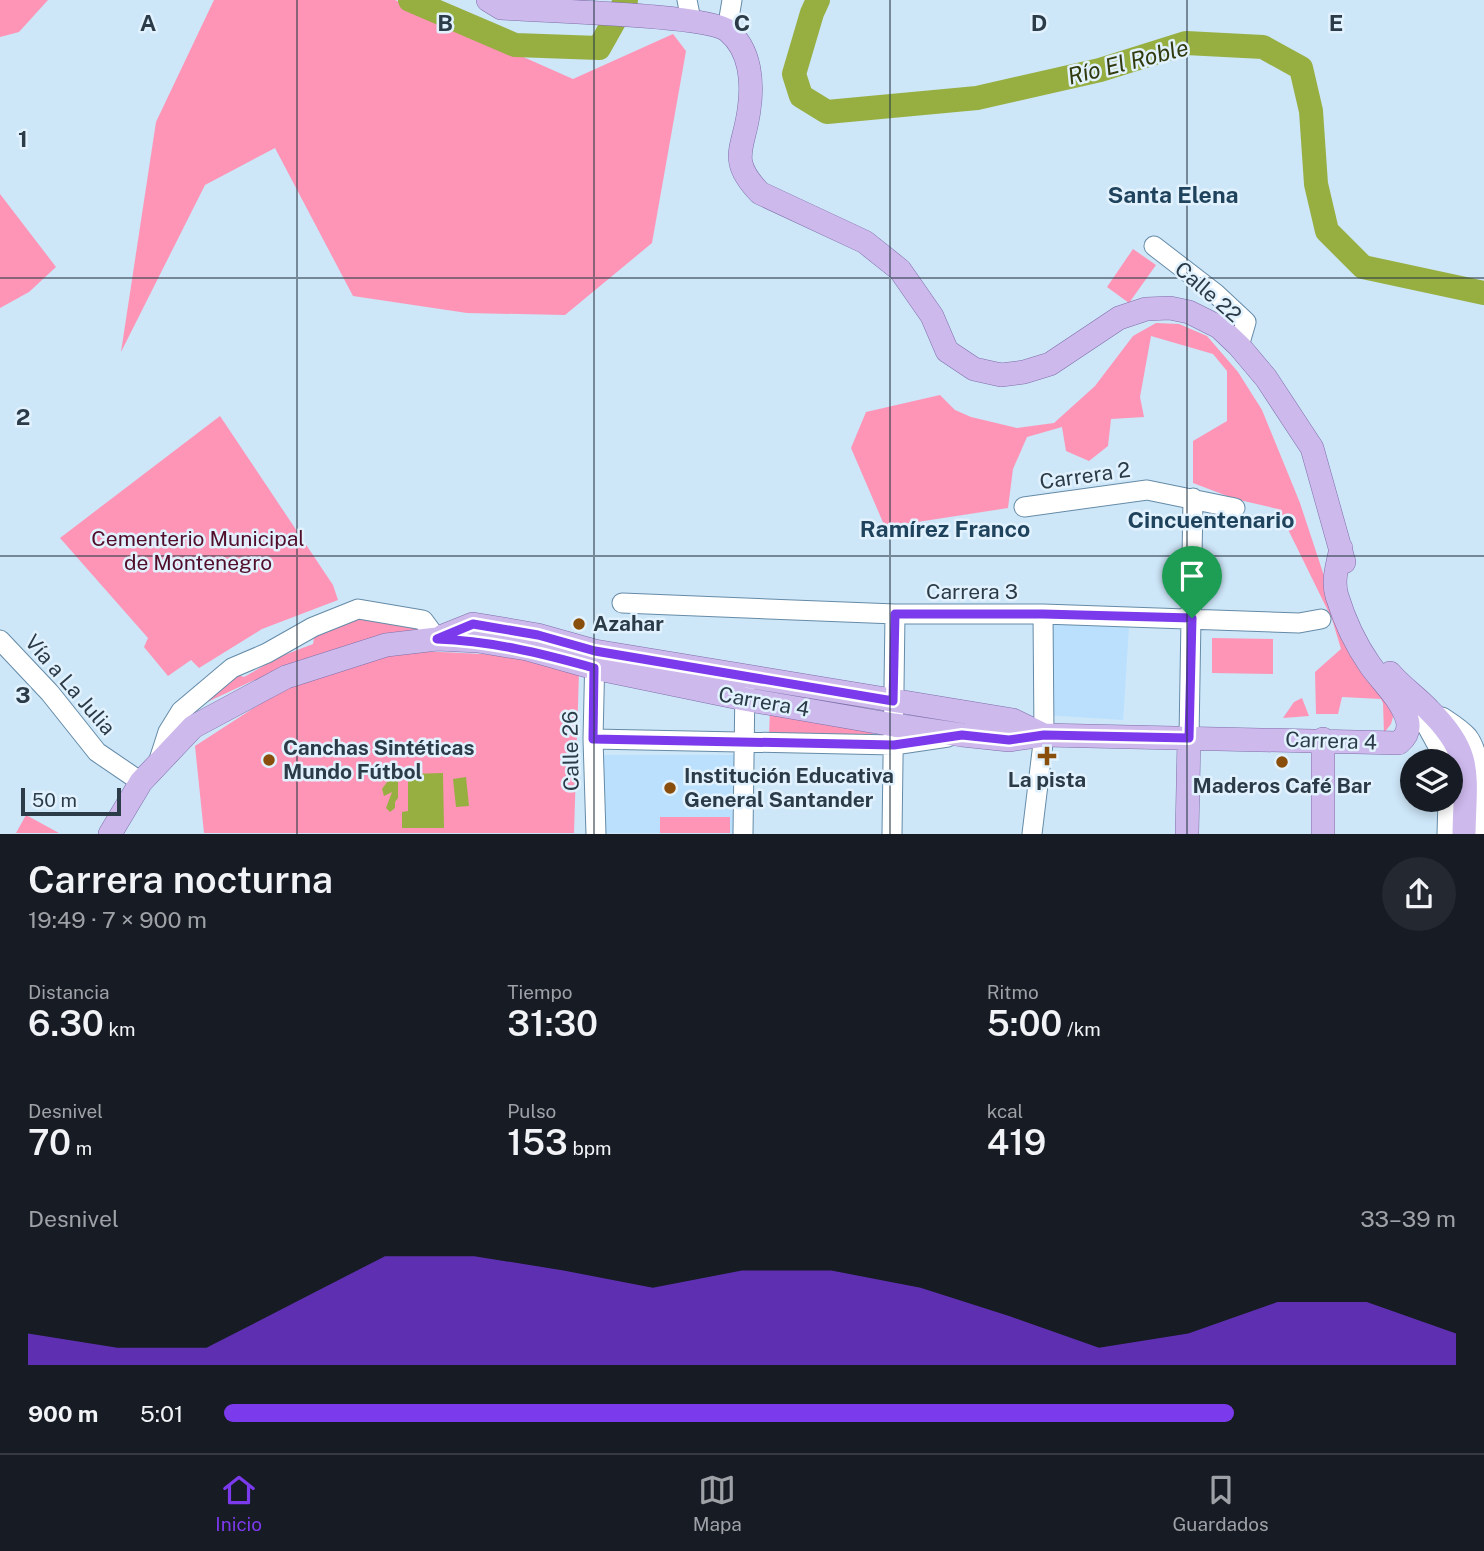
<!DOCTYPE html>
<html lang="es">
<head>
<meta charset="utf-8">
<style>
	:root { --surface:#171b24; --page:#242831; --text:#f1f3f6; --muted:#9ea1a6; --line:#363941; --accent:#7c3aed }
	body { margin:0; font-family:"Public Sans",sans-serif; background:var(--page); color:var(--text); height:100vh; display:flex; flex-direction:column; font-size:26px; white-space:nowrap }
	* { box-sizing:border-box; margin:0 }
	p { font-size:23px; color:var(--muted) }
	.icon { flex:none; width:38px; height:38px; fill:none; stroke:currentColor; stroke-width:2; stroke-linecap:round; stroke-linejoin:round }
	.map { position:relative; height:834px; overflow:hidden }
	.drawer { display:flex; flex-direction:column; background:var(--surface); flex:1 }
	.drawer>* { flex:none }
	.tools { position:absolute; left:1400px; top:749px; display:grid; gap:14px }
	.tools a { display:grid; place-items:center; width:63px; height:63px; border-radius:50%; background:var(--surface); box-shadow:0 4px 10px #0003; font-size:35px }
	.scale { position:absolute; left:21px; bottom:18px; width:100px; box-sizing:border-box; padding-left:7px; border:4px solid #2b3b47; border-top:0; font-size:19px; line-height:24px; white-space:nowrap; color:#2b3b47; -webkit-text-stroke:5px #e1f2fe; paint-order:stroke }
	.pin { position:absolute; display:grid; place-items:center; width:60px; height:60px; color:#fff; margin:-72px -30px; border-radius:50% 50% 50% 0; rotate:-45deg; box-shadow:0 0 7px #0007 }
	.pin .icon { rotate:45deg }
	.round { display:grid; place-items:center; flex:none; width:74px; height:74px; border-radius:37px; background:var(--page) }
	.head { display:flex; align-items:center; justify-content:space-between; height:119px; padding:0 28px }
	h1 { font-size:38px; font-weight:600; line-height:52px }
	.figures { display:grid; grid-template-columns:repeat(3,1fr); gap:10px; height:119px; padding:7px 28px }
	.figures div { display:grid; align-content:center }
	.figures b { font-size:35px; font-weight:600 }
	.figures small { font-size:19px; font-weight:400 }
	.figures p { font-size:19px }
	.chart { height:196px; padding:14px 28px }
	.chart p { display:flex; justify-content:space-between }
	.chart svg { width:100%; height:126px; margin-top:7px; fill:var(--accent); opacity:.7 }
	ul { padding:0 28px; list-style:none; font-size:23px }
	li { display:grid; grid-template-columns:112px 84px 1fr; align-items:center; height:52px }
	li i { height:18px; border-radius:9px; background:var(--accent) }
	.tabs { display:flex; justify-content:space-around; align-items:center; height:98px; border-top:2px solid var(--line); background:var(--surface); font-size:19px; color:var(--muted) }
	.tabs a { display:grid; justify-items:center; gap:4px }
	.tabs .on { color:var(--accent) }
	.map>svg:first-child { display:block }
	.built { fill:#bae0fd }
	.green { fill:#fe95b6 }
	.water { fill:#97af41 }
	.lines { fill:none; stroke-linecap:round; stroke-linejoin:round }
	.river { stroke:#97af41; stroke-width:24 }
	.minor-casing { stroke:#658ba7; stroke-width:21 }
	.major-casing { stroke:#7e6faa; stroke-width:24 }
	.minor { stroke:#fff; stroke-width:19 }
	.major { stroke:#cdb9ec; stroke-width:23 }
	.route-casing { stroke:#fff; stroke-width:14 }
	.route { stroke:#7c3aed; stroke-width:9 }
	.grid { fill:none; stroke:#2b3b47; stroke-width:2; stroke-opacity:0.55 }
	.poi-dot { fill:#8a4e0c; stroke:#e1f2fe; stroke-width:2.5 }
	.labels { text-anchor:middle; stroke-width:5; stroke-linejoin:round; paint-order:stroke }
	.street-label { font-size:21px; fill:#2b3b47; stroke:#e1f2fe }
	.park-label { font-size:21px; fill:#510d29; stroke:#e1f2fe }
	.poi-label { font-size:21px; font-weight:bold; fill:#2b3b47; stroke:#e1f2fe; text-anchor:start }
	.water-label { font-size:23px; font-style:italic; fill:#323b0e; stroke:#e1f2fe }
	.neighbourhood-label { font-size:23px; font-weight:bold; fill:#1f435c; stroke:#e1f2fe }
	.grid-label { font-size:23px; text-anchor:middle; font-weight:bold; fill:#2b3b47; stroke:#e1f2fe; stroke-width:5; stroke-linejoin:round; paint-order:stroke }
</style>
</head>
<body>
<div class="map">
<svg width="1484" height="834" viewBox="0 0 1484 834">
	<rect width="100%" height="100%" fill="#cde6f8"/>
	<path class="built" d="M1052,621L1129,626L1123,720L1046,715Z
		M604,755H736V833H604Z"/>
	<path class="green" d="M0,0H48L19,32L0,37Z
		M214,0H395L573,79L673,34L686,51L652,243L565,315L467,313L353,296L275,148L205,185L121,352L156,122Z
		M0,194L56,267L29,292L0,308Z
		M1133,249L1156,265L1129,303L1107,287Z
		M1156,323L1179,324L1207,336L1238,372L1262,410L1300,503L1333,603L1389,699L1393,717L1391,724L1384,733L1383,703L1381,699L1342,697L1338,714H1316L1315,672L1341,649L1332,619L1278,509L1235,499L1193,483V441L1227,421V371L1213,354L1151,336L1140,397L1144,417L1111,419L1108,446L1089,461L1066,451L1062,427L1027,437L1013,469L1008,508L885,527L851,448L866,412L940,395L955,410L971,417L1017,428L1054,423L1095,386L1133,336Z
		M220,416L333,585L338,600L262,629L199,668L191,660L168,676L144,647L148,638L60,538Z
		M362,614L422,629L310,658L250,682L203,704L232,673L244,677L279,657L313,644L315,632Z
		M1212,638L1273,639V674L1212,673Z
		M421,651L502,655L579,672L574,833H204L195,746L291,684L387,654Z
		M1302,698L1309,716L1283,718L1294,702Z
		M770,710L874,727L873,734L769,735Z
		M26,815L59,833H16Z
		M660,817H730V833H660Z"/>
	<path class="water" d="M443,773L444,828H402V812L408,811V774Z
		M466,777L469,806L456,807L453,779Z
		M395,779L398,781V798L395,802V808L390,812L386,808L392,792L384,796L382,789L387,782Z"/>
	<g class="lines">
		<path class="river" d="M410,0L515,45L599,48L626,0
			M818,0L812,13L794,74L801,96L827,112L977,98L1100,70L1186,43L1263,47L1301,68L1311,111L1316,184L1327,231L1363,267L1484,293"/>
		<defs>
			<path id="minor" d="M687,0L691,20
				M727,30L732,0
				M1154,246L1215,293L1246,322L1239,346
				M1024,507L1147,490L1235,508
				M622,603L895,614H1043L1299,623L1321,619
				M0,640L50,693L97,752L141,782
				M595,653L593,739L596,834
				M1413,701L1446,761
				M1442,717C1451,723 1461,729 1468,737C1484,758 1481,807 1482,834
				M1189,738L1193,498
				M593,739L894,745L948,737
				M158,763L168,732L181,711L232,668L267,653L313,627L358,609L423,620L437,639
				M743,834L745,684
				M892,834L895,614
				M1032,834L1044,735L1043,614
				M1447,834L1448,800"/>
			<path id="major" d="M488,0L501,8C538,11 708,14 728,31C751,50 753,83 749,110C744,149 727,159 760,193L865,242L900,270L932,316L947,351L974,369L1001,375L1024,372L1050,364L1119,318L1146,309L1170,308L1189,312L1219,327L1239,346L1266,378L1312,448L1344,562
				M443,636L473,624L538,635L595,651L1013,720L1044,735
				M1390,673C1402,687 1417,697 1429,710C1474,754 1465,775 1464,834
				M110,834L141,782L193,727L286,677L386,645L437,639L478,641L527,649L594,668L744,699L894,725L962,735L1009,740L1044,735L1399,743C1406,737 1410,729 1407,719C1400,698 1382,682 1370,665C1356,645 1344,619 1337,596C1332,580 1338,564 1341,548
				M1187,834L1189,738
				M1323,834V739"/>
		</defs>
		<use href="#minor" class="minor-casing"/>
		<use href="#major" class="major-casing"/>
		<use href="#minor" class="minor"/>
		<use href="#major" class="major"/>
	</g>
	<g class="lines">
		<defs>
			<path id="route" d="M895,614H1043L1192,618L1189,738L1044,735L1009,740L962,735L894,745L593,739L594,668C541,653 491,641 437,639L473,624L538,635L595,651L893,701Z"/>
		</defs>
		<use href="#route" class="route-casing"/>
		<use href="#route" class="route"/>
	</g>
	<path class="grid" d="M297,0V834M594,0V834M890,0V834M1187,0V834M0,278H1484M0,556H1484"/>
	<g class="poi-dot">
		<circle cx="579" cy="624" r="7"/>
		<path d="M1043.5 745.5h7v7h7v7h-7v7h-7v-7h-7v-7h7z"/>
		<circle cx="269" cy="760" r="7"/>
		<circle cx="1282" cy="762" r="7"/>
		<circle cx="670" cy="788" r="7"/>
	</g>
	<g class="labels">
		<g class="street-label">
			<text transform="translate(1208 292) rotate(41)" y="7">Calle 22</text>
			<text transform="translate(1085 476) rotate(-8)" y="7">Carrera 2</text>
			<text x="972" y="599">Carrera 3</text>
			<text transform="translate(70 685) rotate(49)" y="7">Vía a La Julia</text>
			<text transform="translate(764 702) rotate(10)" y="7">Carrera 4</text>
			<text transform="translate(1331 741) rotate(2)" y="7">Carrera 4</text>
			<text transform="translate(571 751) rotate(-91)" y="7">Calle 26</text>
		</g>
		<g class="park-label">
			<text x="198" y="546">Cementerio Municipal<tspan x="198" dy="24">de Montenegro</tspan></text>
		</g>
		<g class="poi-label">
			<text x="593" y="631">Azahar</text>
			<text x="283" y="755">Canchas Sintéticas<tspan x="283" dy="24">Mundo Fútbol</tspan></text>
			<text x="684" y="783">Institución Educativa<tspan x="684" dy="24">General Santander</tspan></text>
			<text x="1047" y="787" text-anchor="middle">La pista</text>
			<text x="1282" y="793" text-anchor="middle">Maderos Café Bar</text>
		</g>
		<g class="water-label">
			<text transform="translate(1128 62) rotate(-14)" y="8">Río El Roble</text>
		</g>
		<g class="neighbourhood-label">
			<text x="1173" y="203">Santa Elena</text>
			<text x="1211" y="528">Cincuentenario</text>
			<text x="945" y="537">Ramírez Franco</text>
		</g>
	</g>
	<g class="grid-label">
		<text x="148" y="31">A</text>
		<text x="445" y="31">B</text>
		<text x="742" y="31">C</text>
		<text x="1039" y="31">D</text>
		<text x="1336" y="31">E</text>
		<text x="23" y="147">1</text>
		<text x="23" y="425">2</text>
		<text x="23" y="703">3</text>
	</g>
</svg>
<div class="tools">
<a><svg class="icon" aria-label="layers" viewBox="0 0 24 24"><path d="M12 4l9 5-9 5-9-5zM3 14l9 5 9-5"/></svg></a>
</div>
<div class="scale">50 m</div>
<div class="pin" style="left:1192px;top:618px;background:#1e9e55"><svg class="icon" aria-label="arrive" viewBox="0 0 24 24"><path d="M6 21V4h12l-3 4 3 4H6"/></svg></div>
</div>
<section class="drawer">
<div class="head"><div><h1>Carrera nocturna</h1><p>19:49 · 7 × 900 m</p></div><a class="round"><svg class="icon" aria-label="share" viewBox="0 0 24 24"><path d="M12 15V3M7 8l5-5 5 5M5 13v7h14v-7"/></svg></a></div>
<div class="figures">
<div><p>Distancia</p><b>6.30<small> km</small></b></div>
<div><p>Tiempo</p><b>31:30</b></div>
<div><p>Ritmo</p><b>5:00<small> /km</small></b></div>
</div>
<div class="figures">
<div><p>Desnivel</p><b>70<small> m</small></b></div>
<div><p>Pulso</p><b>153<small> bpm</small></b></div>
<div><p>kcal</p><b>419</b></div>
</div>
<div class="chart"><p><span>Desnivel</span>33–39 m</p>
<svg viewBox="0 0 160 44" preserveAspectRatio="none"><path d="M0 44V33L10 38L20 38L30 22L40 6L50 6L60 11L70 17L80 11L90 11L100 17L110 27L120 38L130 33L140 22L150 22L160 33V44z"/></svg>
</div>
<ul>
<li><b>900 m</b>5:01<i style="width:82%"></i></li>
</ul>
</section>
<nav class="tabs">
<a class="on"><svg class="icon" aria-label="home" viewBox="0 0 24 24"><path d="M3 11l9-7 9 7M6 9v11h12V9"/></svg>Inicio</a>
<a><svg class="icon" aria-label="map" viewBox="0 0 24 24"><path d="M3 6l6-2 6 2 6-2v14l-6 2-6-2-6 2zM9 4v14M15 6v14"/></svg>Mapa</a>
<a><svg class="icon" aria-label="saved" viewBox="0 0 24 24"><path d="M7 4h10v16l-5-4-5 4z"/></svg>Guardados</a>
</nav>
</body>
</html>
